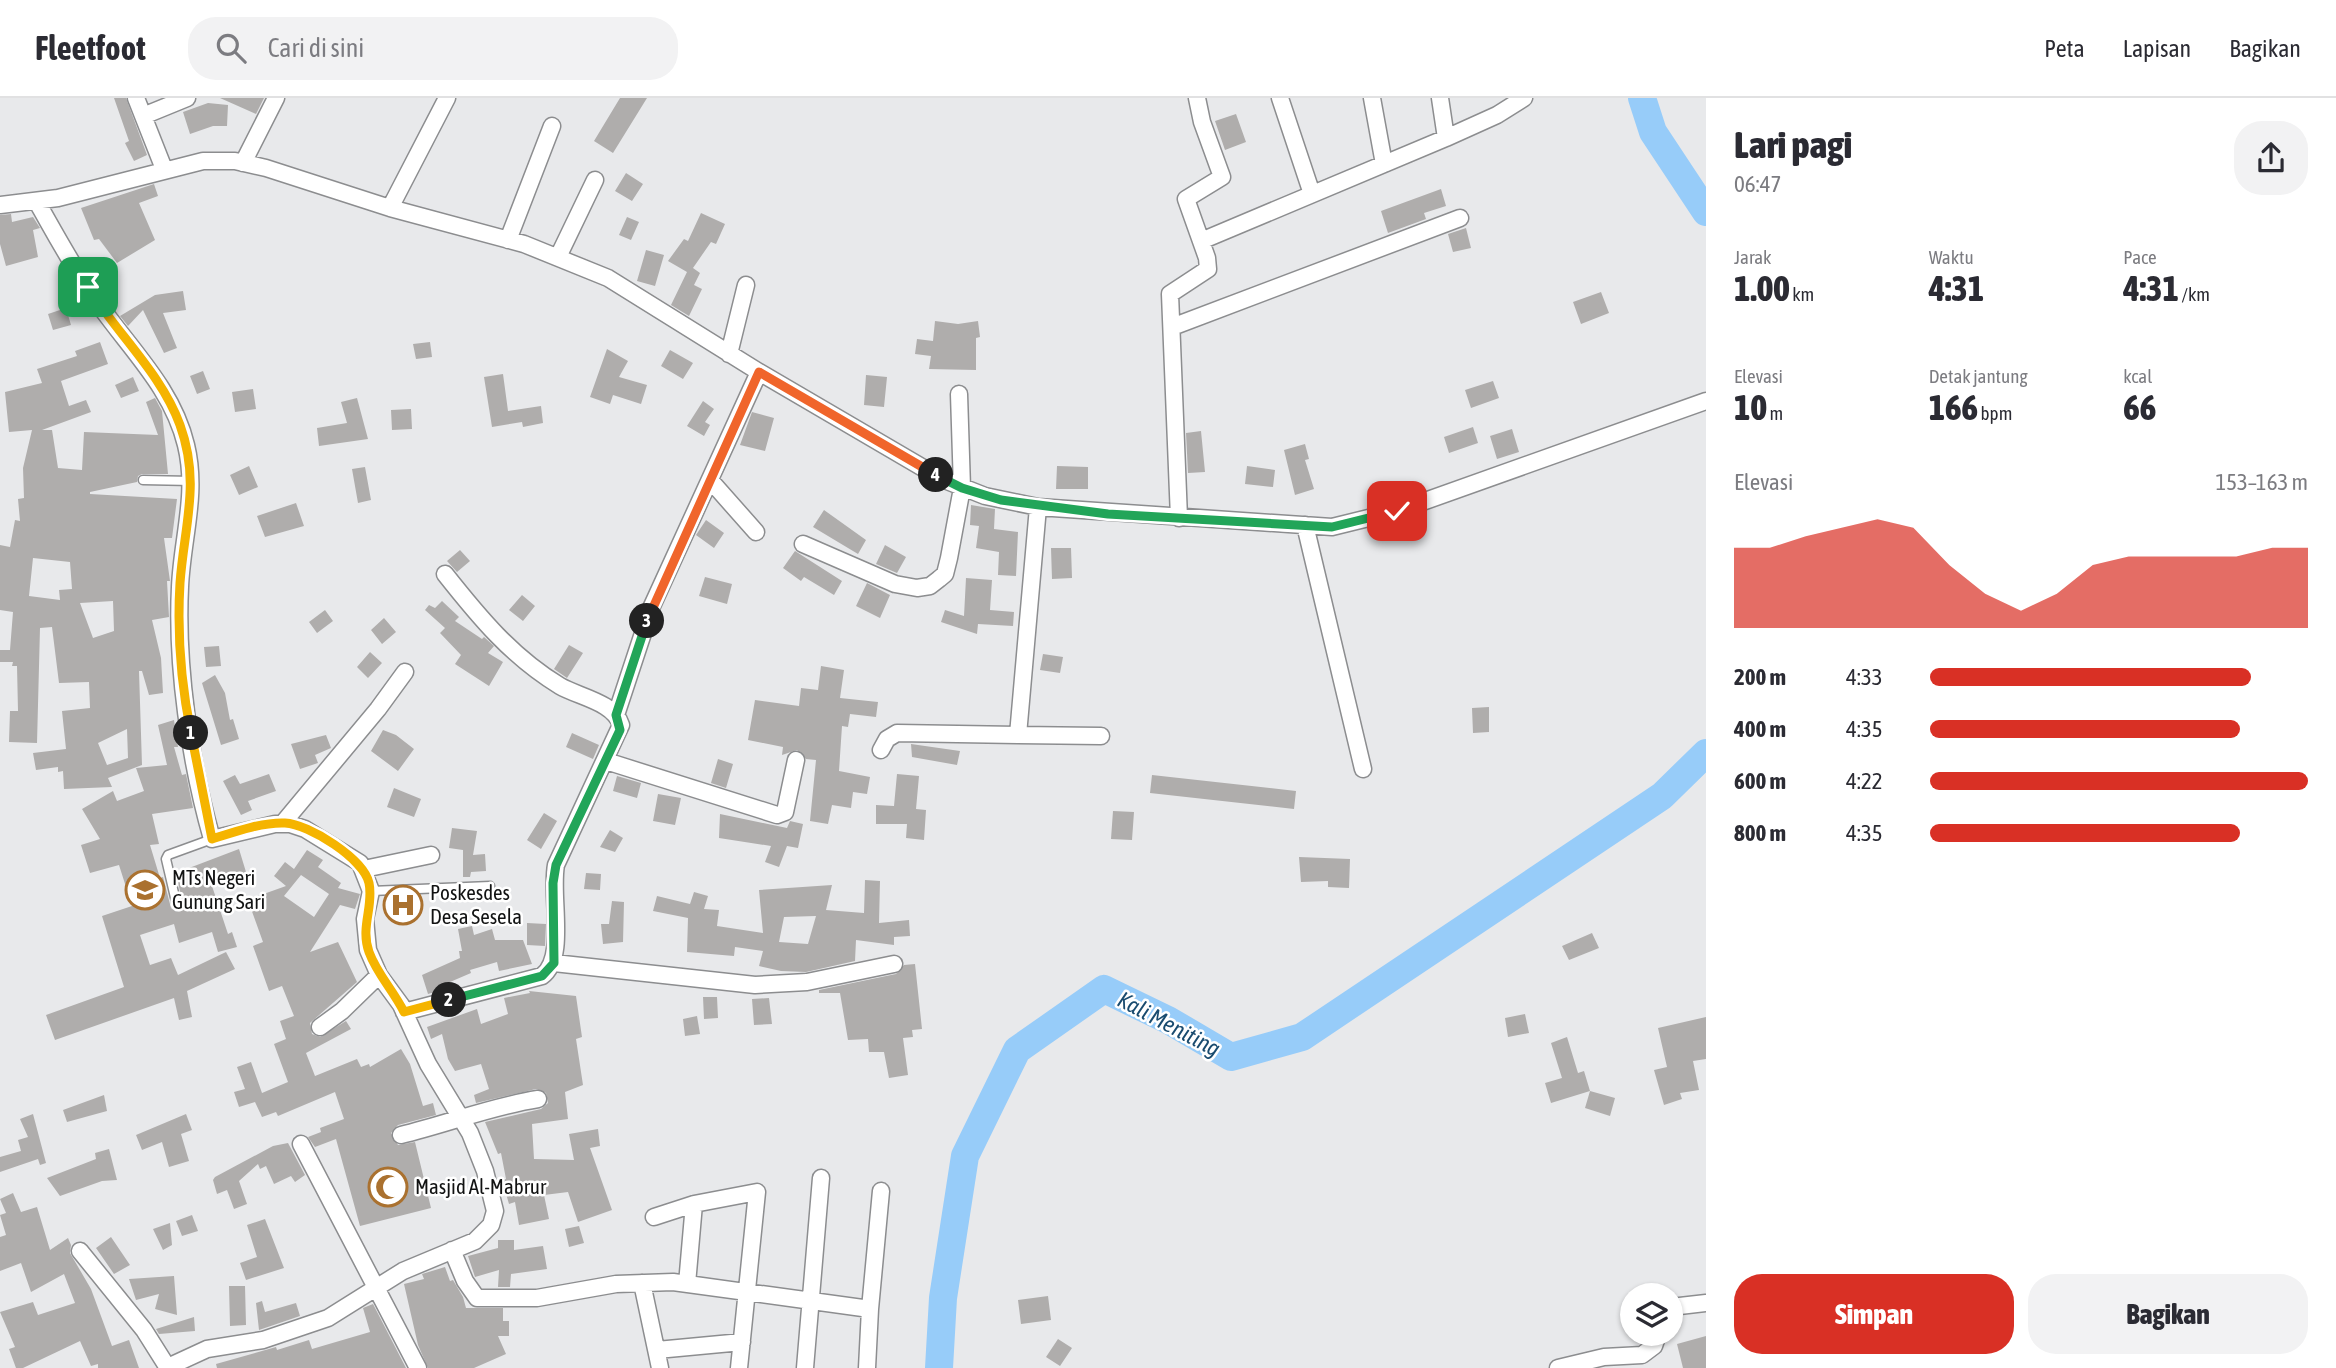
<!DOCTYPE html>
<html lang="id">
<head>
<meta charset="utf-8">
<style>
	:root { --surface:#fff; --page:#f2f2f3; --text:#2b2b33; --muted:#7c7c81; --line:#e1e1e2; --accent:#d93025 }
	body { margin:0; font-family:"Asap Condensed",sans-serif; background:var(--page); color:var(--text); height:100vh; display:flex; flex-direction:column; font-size:26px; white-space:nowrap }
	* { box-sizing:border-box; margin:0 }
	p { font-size:23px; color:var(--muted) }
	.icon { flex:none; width:38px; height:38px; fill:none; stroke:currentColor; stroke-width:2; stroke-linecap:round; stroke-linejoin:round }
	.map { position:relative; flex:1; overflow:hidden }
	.panel { display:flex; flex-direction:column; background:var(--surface); width:630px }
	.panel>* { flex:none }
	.fabs { position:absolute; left:1620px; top:1185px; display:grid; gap:14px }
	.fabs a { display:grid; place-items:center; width:63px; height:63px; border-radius:50%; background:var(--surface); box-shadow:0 2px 5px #0004; font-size:35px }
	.pin { position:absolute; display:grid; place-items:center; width:60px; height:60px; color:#fff; margin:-30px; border-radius:14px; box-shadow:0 4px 10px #0006 }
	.km { position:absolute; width:35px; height:35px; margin:-18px; border-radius:50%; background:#222; color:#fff; font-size:19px; line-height:35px; text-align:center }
	.round { display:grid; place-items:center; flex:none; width:74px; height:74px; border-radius:28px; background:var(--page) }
	.head { display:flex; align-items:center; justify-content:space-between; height:119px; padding:0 28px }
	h1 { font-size:38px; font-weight:800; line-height:52px }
	.stats { display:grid; grid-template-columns:repeat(3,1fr); gap:10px; height:119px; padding:7px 28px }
	.stats div { display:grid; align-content:center }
	.stats b { font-size:35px; font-weight:800 }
	.stats small { font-size:19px; font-weight:400 }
	.stats p { font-size:19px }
	.chart { height:196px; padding:14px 28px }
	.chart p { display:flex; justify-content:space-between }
	.chart svg { width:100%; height:126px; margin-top:7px; fill:var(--accent); opacity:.7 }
	.button { display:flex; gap:14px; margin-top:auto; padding:14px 28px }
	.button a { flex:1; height:80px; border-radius:28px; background:var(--accent); color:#fff; font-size:28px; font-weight:800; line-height:80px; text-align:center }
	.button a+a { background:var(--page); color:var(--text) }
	ul { padding:0 28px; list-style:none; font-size:23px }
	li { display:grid; grid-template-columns:112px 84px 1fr; align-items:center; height:52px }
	li i { height:18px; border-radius:9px; background:var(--accent) }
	header { display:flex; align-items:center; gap:42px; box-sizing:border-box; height:98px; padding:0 35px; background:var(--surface); border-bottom:2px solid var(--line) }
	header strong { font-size:33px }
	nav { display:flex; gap:38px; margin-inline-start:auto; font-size:24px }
	.search { width:490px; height:63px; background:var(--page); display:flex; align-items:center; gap:18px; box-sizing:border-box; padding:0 24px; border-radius:28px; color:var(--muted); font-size:26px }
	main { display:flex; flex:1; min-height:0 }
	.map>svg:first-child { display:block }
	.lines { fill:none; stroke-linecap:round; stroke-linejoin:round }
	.river { stroke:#97ccf9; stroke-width:28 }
	.building { fill:#afadac; fill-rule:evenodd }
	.lane-casing { stroke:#8c8d8f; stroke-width:11 }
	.street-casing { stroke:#8c8d8f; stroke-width:19 }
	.lane { stroke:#fff; stroke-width:8 }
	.street { stroke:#fff; stroke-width:16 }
	.split-1-casing { stroke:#fff; stroke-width:14 }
	.split-2-casing { stroke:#fff; stroke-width:14 }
	.split-3-casing { stroke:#fff; stroke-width:14 }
	.split-4-casing { stroke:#fff; stroke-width:14 }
	.split-5-casing { stroke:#fff; stroke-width:14 }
	.split-1 { stroke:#f5b400; stroke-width:9 }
	.split-2 { stroke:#f5b400; stroke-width:9 }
	.split-3 { stroke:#22a559; stroke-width:9 }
	.split-4 { stroke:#f0652b; stroke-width:9 }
	.split-5 { stroke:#22a559; stroke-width:9 }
	.labels { text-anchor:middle; stroke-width:5; stroke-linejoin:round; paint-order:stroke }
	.poi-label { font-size:21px; fill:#111212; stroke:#fff; text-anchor:start }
	.water-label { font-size:23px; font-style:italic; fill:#194b6f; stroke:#fff }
</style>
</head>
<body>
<header>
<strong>Fleetfoot</strong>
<div class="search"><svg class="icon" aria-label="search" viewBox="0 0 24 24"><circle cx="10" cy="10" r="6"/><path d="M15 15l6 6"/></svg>Cari di sini</div>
<nav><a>Peta</a><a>Lapisan</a><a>Bagikan</a></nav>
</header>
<main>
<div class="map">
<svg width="1706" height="1270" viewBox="0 0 1706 1270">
	<rect width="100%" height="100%" fill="#e8e9eb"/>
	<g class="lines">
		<path class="river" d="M1642,0L1653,34L1706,114
			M939,1270L943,1200L965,1058L1017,952L1104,891L1168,922L1231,959L1302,939L1662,698L1706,655"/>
	</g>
	<path class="building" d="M114,0H126L147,57L134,63L125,45L129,43Z
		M220,0H264L256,16Z
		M620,0H647L613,55L594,43Z
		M208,5L228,7L227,28H213L190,36L183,14Z
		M1236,16L1246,44L1225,52L1215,23Z
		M626,75L643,86L632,103L615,93Z
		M154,86L158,98L139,105L155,142L117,165L99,141L94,142L81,110Z
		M1441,91L1446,108L1424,115L1426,121L1388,135L1381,113Z
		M701,115L725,126L716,146L711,144L693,170L700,175L694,187L702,191L689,218L671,207L687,174L668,163L684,141L688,143Z
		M11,116L12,124L33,119L40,130L33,132L38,159L6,168L0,146V117Z
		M627,119L639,124L631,142L619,137Z
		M1466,130L1471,150L1453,154L1448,136Z
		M646,152L664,157L655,188L637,183Z
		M183,193L186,212L163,215L177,250L164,255L143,212L128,228L120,218L155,197Z
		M1601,194L1609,215L1581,226L1573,204Z
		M66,210L71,227L53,232L48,216Z
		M935,223L958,226L978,223L980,239L976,240V272L929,271L931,258L915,256L917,241L933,243Z
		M100,244L108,266L61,283L69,308L86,302L91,314L42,332H52L58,370L82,372L84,334L158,337L146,304L155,300L162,313L168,376H142L138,378L137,384L90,394V396L177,401L172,440H164L170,483H167L169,519L152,522L161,560L163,595L149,597L142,573H139L142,667L108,680L112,689L64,691L63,673L58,674V669L36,672L33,655L66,651L62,613L90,610L89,584L59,585L52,529L40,530L37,645L9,644L10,613H18L17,568H12L13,564H0V552H10L13,514L0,512V447L10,449L15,422L20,423L18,401L24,400L23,370L32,332L9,334L5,294L42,285L37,271L77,258L75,253ZM33,460L70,464L72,491L59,492L60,502L29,498ZM113,503L114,533L93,540L80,505ZM127,631L128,660L107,667L98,645Z
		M430,244L432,259L416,261L413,246Z
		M607,251L628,263L619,279L647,287L641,306L613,297L610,306L590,299Z
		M670,252L693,265L683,281L661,268Z
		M203,273L210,291L197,296L190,278Z
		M503,276L508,313L541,308L543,325L523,329L522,324L492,329L484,279Z
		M866,277L887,279L884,309L864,307Z
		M133,279L139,293L121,300L115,287Z
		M1493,283L1499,300L1471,310L1465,292Z
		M253,291L256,311L235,314L232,294Z
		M357,300L368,341L319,348L317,330L347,325L341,304Z
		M703,303L714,311L705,324L710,327L704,338L687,328Z
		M411,311L412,331L392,332L391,312Z
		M752,314L774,320L765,353L740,347Z
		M1473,329L1478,345L1449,355L1444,339Z
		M1512,331L1519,354L1497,361L1490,338Z
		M1201,333L1205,374L1188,375L1186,335Z
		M1305,346L1309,361L1305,362L1314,391L1295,397L1284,352Z
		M249,368L258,389L239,397L230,377Z
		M1057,368L1088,369V391H1056Z
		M1247,368L1275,372L1273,389L1245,386Z
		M365,369L371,402L358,405L352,371Z
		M296,405L304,428L265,439L257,418Z
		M971,407L995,411L994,431L1018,434L1016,478L998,477L999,454L976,450L979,428L970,427Z
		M824,412L866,442L858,456L813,429Z
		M706,422L724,435L714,450L696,437Z
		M885,447L906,459L897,475L876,466Z
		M1051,450H1071L1072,480L1052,481Z
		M460,452L470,463L457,474L447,463Z
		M795,453L842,483L834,497L804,479L801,483L783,470Z
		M705,479L732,486L727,506L699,498Z
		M966,480L992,482L990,512L1014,514L1013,528L978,526L977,536L941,524L945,512L964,518Z
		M867,485L890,497L880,520L856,508Z
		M522,497L535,508L523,523L509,512Z
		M442,503L459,519L455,523L482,541L484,539L494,548L488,555L503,564L489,588L455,566L461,557L440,535L445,530L425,512L429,507L435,510Z
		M325,512L333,523L317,535L309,524Z
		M384,520L396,534L382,546L371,532Z
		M569,547L583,555L567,580L554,571Z
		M219,548L221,568L206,569L204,549Z
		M370,554L382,565L368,580L357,569Z
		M1043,556L1063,559L1060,575L1040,572Z
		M821,568L844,572L840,600L878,604L876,619L850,616L848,629L842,628L839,673L870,679L867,696L853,694L851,710L832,707L828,726L810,723L816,662L806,661L797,652L782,657L783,649L748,642L755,602L799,608L801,590L818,592Z
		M215,577L225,595L230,622L233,621L239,641L221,647L202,585Z
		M1489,609V634L1473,635L1472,610Z
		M174,622L178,649H174L182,677L186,676L193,710L152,716L159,746L150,747L160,780L163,779L171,810L176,814L182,812L183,807L176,775L239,751L246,774L211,785L228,836L232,834L237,849L218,854L212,834L179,845L174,826L140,837L150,867L171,860L178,877L226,854L235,871L187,893L192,919L179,922L174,900L55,942L46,917L124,889L102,818L132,808L119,767L90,775L81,747L100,741L82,711L113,693L117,703L144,693L136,670L167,667L158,627Z
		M383,632L396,637L414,651L398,673L371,653Z
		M572,635L599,647L593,661L566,649Z
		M326,637L331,650L315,657L318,665L300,671L291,646Z
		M911,646L960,653L957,667L912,659Z
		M718,661L733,666L726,690L711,685Z
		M269,676L276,693L248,703L252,712L241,717L223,683L235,677L240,686Z
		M897,676L919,678L916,711L926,712L924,742L906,740L907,726H876V707L894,708Z
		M1152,677L1296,693L1294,711L1150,695Z
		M617,678L641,685L637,700L613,693Z
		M394,690L421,701L414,719L387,709Z
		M658,696L681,700L675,727L653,723Z
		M1113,713L1134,714L1132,742L1111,741Z
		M544,715L557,723L541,751L527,742Z
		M720,716L787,730L790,723L803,726L798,750L787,748L779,769L765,764L771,748L719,740Z
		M452,730L477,733L473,757L485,756L486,773L471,774L470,779H463V752L449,750Z
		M610,732L623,740L615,754L600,749Z
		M307,752L323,762L318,769L341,785L338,790L360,796L355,811L340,807L310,854L338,844L357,884L310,925L312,936L320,939L346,923L351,931L306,955L315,978L357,961L361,969L369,966L370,969L401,951L410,966L423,1008L433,1005L436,1017L398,1027L391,1035L398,1047L415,1044L431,1110L360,1128L336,1041L315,1049L308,1039L321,1034L320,1030L344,1021L335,994L278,1018L276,1014L262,1019L255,1004L239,1009L234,994L245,991L237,969L251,964L262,995L288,984L274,946L286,941L280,923L294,918L282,888L269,893L253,848L263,844L250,808L258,798L286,788L274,778L285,764L294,771ZM301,777L329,796L314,819L284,798Z
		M1299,759L1350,761L1349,790L1328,789V783L1301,784Z
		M586,775L601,776L600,792L584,791Z
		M865,782L880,783L879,825L909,822L910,838L894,839V847L856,842L855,863L806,874L781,873L759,868L763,853L735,849L734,858L687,854L688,820L653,813L657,798L690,806L694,794L708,798L704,811L719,812L717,828L763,835L759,792L832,787L826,812L864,815ZM816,818L808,846L779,844L784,819Z
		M612,803L624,804L623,844L603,846L601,826H609Z
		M527,825L546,826L545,848L527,847Z
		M472,828L474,837L492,831L495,842H523L532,866L499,873L497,864L470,872L471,875L450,884L452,889L428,896L422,877L460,860L459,853H462L458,831Z
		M1592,835L1599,850L1569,862L1562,848Z
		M915,866L922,931L912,932L913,939L903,940L908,977L889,980L884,954H869L868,941L848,942L840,895H819V892L896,876L904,867Z
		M529,893L576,898L582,939L576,941L583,987L565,994L568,1021L532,1026L534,1061L574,1062L569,1036L598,1031L600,1048L590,1050L612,1112L578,1124L568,1094L544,1097L549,1121L519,1127L515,1104L509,1106L502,1082L506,1081L501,1055L498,1056L485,1024L541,1011L548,1005L546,995L536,991L476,1005L474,997L489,991L481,966L455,973L448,961L442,936L431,941L427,929L477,911L481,926L508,916L504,900L530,895Z
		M703,899H717L718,920L704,921Z
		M769,900L772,926L754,927L752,901Z
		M1525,916L1529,935L1508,939L1505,920Z
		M697,918L700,936L685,938L683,921Z
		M1706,919V961L1693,963L1699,992L1680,995L1682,1001L1664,1007L1654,972L1667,969L1658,930Z
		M1567,939L1578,975L1584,973L1590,993L1551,1005L1545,985L1562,980L1551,945Z
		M1590,993L1615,1000L1610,1018L1585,1010Z
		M104,997L107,1013L67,1024L63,1012Z
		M33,1016L46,1065L40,1067L38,1061L0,1074V1059L21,1053L18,1042L28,1039L20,1021Z
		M186,1016L192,1032L181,1036L189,1063L169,1069L162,1044L142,1052L136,1037Z
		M288,1045L305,1077L295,1084L291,1078L274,1086L266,1068L260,1071L258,1066L239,1083L247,1106L234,1111L227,1092L217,1096L213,1082L215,1079L273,1048Z
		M109,1051L117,1082L102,1083L60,1098L47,1080L96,1061L95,1055Z
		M13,1095L21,1114L37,1109L50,1152L68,1140L71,1147L70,1155L91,1191L112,1248L129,1242L139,1270H98V1266L91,1268L80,1243L23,1270H16L9,1251L15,1249L0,1214L33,1204L38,1217L75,1205L64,1176L31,1194L21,1165L0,1173V1139L6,1137L0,1117L6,1115L0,1101Z
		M192,1117L198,1133L182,1138L176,1123Z
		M265,1121L284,1170L246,1182L240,1165L257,1159L247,1127Z
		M170,1125L172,1147L163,1152L153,1131Z
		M579,1128L584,1145L569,1149L565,1131Z
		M111,1139L130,1167L114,1176L96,1150Z
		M498,1142H514V1152L543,1148L547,1171L511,1176L510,1189H498L499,1172L475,1179L468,1158L498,1150Z
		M445,1169L450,1183L453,1182L463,1199L466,1210H503V1223H509V1238H498L506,1256L474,1270H428L418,1247L404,1186L424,1181L422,1176Z
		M174,1178L177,1217L155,1211L159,1196L136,1202L129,1181Z
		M229,1188H245L246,1227L230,1228Z
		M1048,1198L1051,1222L1021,1226L1018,1202Z
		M262,1203L265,1214L296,1205L300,1218L259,1232L256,1205Z
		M373,1206L406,1270H217L216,1266L276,1249L277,1252L309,1242L312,1251L370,1234L363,1210Z
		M194,1219L195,1233L159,1236L156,1231Z
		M1706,1238V1270H1683L1677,1246Z
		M1058,1241L1072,1250L1060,1268L1046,1259Z"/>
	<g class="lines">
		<defs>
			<path id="lane" d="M143,382L192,383
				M371,793L490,788
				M177,808L166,761L168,757L212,741"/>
			<path id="street" d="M136,0L164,71
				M1280,0L1312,96
				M1372,0L1384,66
				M1440,0L1446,40
				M143,18L187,0
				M243,65L276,0
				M37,104C57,139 76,175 100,208C132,253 173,292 186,347C198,396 182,440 180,489C176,568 190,664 212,741L275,726H290L305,731L360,765L371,793L365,821L368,852L379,877L401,907L428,966L470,1035L485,1073L495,1113L491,1127L475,1143L403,1173L328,1220L263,1242L207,1251L168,1269
				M0,107L58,100L203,63H235L266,70L390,110L524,146L608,180L759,274L942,381L985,398L1038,409L1332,429L1397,413L1706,303
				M390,110L447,0
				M508,142L552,28
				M1201,143L1446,40L1497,17L1524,0
				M558,159L595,82
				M1172,229L1460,120
				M729,256L746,187
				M710,382L756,434
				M1038,409L1018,637L1101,638
				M1179,420L1170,196L1208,171L1207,160L1186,101L1222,79L1202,24L1197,0
				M1305,427L1363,671
				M803,446L895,486L917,490L930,488L939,481L945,476L949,460L962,390L959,296
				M616,617L652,508L759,274
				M881,652L887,641L897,635L1018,637
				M606,663L777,717L785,714L796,662
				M283,725L378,611L405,574
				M364,771L431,757
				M554,865L755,887L807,884L894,866
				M404,914L542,878C567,860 550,798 556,767L621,627C614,604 579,599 560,588C512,559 479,519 445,476
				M320,929L342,913L379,877
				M401,1037C447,1026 492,1008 538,1001
				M301,1046L418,1270
				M654,1119L694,1106L757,1094L739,1270
				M452,1152L465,1183L477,1200H537L616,1186L673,1184L870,1211L881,1093
				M80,1153L144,1232L168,1270
				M642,1185L660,1270
				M687,1186L694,1106
				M1671,1209L1706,1205
				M657,1252L742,1244
				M805,1270L821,1080
				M867,1270L870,1211
				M1558,1270L1604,1259L1642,1257L1654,1248L1658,1236"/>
		</defs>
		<use href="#lane" class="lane-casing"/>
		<use href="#street" class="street-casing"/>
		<use href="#lane" class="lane"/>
		<use href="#street" class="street"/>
	</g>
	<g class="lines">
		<defs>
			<path id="split-1" d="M88,189C117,236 161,275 180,327C201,385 184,428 180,485C177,535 181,586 191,635"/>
			<path id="split-2" d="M191,635L212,741C234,734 262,724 285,725C309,726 364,761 369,785C374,808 360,829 369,854C377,876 393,892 404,914L449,902"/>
			<path id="split-3" d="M449,902L542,878L554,865L553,785L556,767L620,632L616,617L647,523"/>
			<path id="split-4" d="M647,523L759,274L936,377"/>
			<path id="split-5" d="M936,377L962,390L1001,402L1108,416L1332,429L1397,413"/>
		</defs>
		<use href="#split-1" class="split-1-casing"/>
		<use href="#split-2" class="split-2-casing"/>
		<use href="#split-3" class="split-3-casing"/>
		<use href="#split-4" class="split-4-casing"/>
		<use href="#split-5" class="split-5-casing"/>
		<use href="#split-1" class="split-1"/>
		<use href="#split-2" class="split-2"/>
		<use href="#split-3" class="split-3"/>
		<use href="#split-4" class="split-4"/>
		<use href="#split-5" class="split-5"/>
	</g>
	<defs>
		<symbol id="school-ring" viewBox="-11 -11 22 22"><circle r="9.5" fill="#fff" stroke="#aa712f" stroke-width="1.5"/><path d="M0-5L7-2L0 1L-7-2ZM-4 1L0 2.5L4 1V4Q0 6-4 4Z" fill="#aa712f"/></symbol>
		<symbol id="hospital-ring" viewBox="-11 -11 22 22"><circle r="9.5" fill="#fff" stroke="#aa712f" stroke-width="1.5"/><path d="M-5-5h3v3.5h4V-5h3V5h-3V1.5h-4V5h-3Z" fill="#aa712f"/></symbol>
		<symbol id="mosque-ring" viewBox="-11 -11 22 22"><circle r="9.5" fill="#fff" stroke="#aa712f" stroke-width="1.5"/><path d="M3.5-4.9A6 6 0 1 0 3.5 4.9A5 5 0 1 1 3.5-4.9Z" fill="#aa712f"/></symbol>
	</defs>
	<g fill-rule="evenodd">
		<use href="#school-ring" x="123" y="770" width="44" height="44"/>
		<use href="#hospital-ring" x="381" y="785" width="44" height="44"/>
		<use href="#mosque-ring" x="366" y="1067" width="44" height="44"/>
	</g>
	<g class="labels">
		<g class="poi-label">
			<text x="172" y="787">MTs Negeri<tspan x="172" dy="24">Gunung Sari</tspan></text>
			<text x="430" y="802">Poskesdes<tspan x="430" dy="24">Desa Sesela</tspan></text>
			<text x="415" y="1096">Masjid Al-Mabrur</text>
		</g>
		<g class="water-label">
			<text transform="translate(1169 926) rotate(28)" y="8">Kali Meniting</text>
		</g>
	</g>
</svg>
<div class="fabs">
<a><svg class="icon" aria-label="layers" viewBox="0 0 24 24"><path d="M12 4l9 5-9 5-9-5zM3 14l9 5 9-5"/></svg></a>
</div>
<div class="pin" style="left:88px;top:189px;background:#1e9e55"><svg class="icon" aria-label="arrive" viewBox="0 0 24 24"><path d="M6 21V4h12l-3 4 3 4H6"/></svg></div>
<div class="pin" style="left:1397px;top:413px;background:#d93025"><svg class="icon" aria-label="check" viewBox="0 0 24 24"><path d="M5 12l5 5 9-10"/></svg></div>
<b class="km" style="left:191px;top:635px">1</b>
<b class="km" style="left:449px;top:902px">2</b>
<b class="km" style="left:647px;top:523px">3</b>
<b class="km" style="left:936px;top:377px">4</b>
</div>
<section class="panel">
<div class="head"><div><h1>Lari pagi</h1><p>06:47</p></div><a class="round"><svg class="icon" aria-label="share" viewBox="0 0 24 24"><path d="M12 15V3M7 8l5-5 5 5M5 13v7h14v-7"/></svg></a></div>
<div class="stats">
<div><p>Jarak</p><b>1.00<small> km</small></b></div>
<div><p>Waktu</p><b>4:31</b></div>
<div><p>Pace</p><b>4:31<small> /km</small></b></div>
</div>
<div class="stats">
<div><p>Elevasi</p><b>10<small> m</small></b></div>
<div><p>Detak jantung</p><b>166<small> bpm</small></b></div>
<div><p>kcal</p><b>66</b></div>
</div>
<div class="chart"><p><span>Elevasi</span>153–163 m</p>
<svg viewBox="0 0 160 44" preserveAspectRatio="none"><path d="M0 44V16L10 16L20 12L30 9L40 6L50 9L60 22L70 32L80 38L90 32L100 22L110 19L120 19L130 19L140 19L150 16L160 16V44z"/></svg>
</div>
<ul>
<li><b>200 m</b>4:33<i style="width:85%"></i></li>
<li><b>400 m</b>4:35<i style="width:82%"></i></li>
<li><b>600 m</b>4:22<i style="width:100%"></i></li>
<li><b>800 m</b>4:35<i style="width:82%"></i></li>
</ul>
<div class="button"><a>Simpan</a><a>Bagikan</a></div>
</section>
</main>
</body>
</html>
